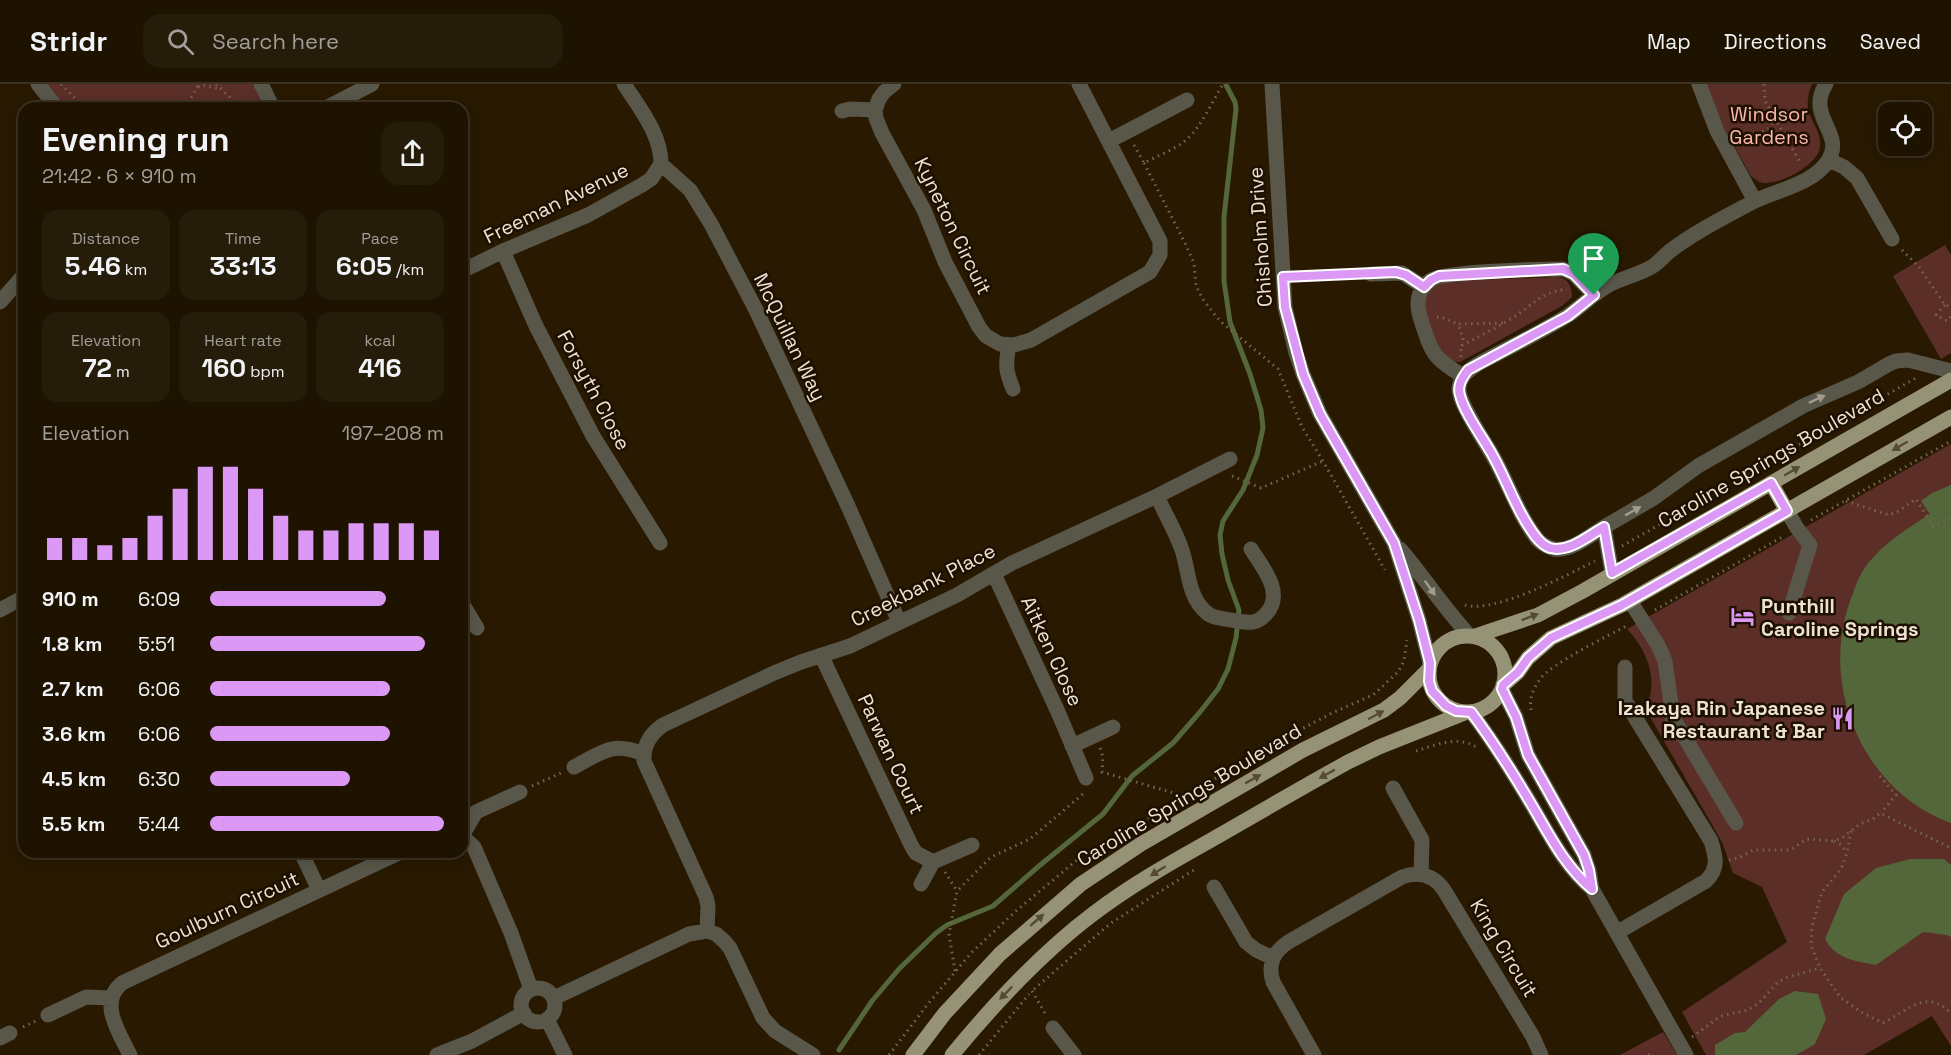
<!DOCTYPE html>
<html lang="en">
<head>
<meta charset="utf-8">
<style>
	:root { --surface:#1e1300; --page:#261c0a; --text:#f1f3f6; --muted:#a19e99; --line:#3c3222; --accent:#db99f5 }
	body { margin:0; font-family:"Space Grotesk",sans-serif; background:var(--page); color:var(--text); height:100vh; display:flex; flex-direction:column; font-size:22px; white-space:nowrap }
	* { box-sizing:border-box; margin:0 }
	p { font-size:20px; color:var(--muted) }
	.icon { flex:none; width:33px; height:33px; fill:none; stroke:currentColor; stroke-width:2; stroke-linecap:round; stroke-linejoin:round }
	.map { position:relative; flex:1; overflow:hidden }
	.sheet { position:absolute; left:18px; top:18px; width:450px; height:756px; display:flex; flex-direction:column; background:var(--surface); border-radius:18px; box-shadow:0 3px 15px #0003,0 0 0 2px var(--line) }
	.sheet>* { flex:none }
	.buttons { position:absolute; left:1878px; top:18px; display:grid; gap:12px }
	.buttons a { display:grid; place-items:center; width:54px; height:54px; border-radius:12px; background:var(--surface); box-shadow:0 3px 15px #0003,0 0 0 2px var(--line); font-size:30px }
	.pin { position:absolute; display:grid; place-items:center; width:51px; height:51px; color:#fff; margin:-62px -26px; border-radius:50% 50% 50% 0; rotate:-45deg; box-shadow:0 0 6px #0007 }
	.pin .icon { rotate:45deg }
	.round { display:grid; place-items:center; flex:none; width:63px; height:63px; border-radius:18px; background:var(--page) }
	.summary { display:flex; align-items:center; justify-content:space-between; height:102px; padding:0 24px }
	h1 { font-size:33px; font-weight:700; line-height:45px }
	.figures { display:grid; grid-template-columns:repeat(3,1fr); gap:9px; height:102px; padding:6px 24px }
	.figures div { display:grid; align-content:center; border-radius:15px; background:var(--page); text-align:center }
	.figures b { font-size:26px; font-weight:700 }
	.figures small { font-size:16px; font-weight:400 }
	.figures p { font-size:16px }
	.chart { height:168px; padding:12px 24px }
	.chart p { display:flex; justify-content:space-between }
	.chart svg { width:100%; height:108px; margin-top:6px; stroke:var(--accent); stroke-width:6 }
	ul { padding:0 24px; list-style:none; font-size:20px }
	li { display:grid; grid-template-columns:96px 72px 1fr; align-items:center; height:45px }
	li i { height:15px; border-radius:8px; background:var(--accent) }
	header { display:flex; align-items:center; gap:36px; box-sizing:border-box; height:84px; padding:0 30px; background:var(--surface); border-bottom:2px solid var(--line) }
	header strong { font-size:28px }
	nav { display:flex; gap:33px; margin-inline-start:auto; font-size:21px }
	.search { width:420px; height:54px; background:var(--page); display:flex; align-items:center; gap:15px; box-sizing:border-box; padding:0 21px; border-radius:18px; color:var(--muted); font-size:22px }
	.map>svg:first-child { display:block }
	.park { fill:#5c2e28 }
	.water { fill:#54673a }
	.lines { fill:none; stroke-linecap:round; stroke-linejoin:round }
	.stream { stroke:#54673a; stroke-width:5 }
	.path { stroke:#746651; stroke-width:3; stroke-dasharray:1.5 4.5; stroke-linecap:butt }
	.minor { stroke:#58574a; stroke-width:15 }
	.major { stroke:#959276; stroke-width:15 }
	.oneway { fill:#a29c8e }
	.oneway2 { fill:#544a35 }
	.route-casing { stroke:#fff; stroke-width:12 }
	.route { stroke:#db99f5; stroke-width:8 }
	.labels { text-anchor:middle; stroke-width:5; stroke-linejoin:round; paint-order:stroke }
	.park-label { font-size:20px; fill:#fbb7ab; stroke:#1e1000 }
	.street-label { font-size:20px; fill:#ede2d3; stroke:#1e1000 }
	.poi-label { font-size:20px; font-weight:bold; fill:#ede2d3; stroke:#1e1000; text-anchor:start }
</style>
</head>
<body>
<header>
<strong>Stridr</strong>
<div class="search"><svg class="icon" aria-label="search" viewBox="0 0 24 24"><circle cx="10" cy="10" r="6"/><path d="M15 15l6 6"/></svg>Search here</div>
<nav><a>Map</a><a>Directions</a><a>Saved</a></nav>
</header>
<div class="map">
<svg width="1951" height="971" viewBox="0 0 1951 971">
	<rect width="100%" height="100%" fill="#281900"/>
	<path class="park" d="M46,0H253L265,24H65Z
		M1706,0H1812C1798,34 1823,40 1820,63C1818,81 1780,101 1763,99C1758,98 1755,95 1751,92L1721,39Z
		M1945,161L1951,171V269L1941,275L1893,192Z
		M1557,193C1568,194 1572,202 1572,213L1562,222L1460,278C1456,278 1451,278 1447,275C1435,265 1420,224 1427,210C1431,203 1439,201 1446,197Z
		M1951,360V962L1932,932L1864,971H1706L1682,928L1787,858L1762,803L1733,789L1722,758L1645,624C1647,618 1651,612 1651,606C1654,583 1642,561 1627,545Z
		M1663,948L1677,971H1620Z"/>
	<path class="water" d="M1951,401V739C1865,708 1820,606 1849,520C1853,510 1856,499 1861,490C1876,464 1905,446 1930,430L1921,417L1932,409Z
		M1910,775H1944L1951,781V853L1947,851L1923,848L1876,881C1855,877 1836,875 1825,855L1844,810L1876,784Z
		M1795,907L1818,910L1826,935L1815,960L1796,971H1715V961L1735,949L1745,948L1779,915Z"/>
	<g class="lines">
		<path class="stream" d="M839,966L872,917L899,885L936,849L947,841L993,822L1039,782L1103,730L1132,692L1173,659L1200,628L1218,605L1228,585L1236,554L1239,526L1228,496L1222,470L1220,451L1223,437L1243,406L1257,371L1263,344L1261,326L1250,290L1230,238L1224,197V133L1236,25L1235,18L1226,1"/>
		<path class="path" d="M61,0L76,15L89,24
			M216,0L241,24
			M1764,0L1765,17L1801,80
			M198,3L203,1L217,4
			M185,24L197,4V0
			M1741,59L1768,45L1774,36
			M1134,61L1144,79C1157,72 1174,66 1186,56C1202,42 1212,18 1223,0
			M1144,79L1184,157L1194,179L1196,202L1204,217L1220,237L1278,285L1302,343L1323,377L1385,486
			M1902,166L1919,183L1945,221L1951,223
			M1299,193L1356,190
			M1945,221L1936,231L1947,237L1951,232
			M1437,233H1441L1458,240
			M1462,262L1463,255L1458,240L1503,239
			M1461,273V262C1478,253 1496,244 1512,234C1534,221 1538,209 1567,205
			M1232,392L1261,404L1323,377
			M1846,417L1889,431L1897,428L1916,415L1933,442L1951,434
			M1811,436L1951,357
			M1622,462L1916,294
			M1465,521C1494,530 1567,491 1595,477
			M1655,526L1784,452
			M1531,626C1529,615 1533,605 1540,595C1552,579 1608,552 1628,541
			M1100,664L1103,673L1102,688L1184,712
			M1416,667C1436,661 1457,651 1476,663
			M1880,692L1896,711L1881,729
			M532,702L561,689
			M1851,747L1847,769L1841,785L1822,808L1812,842L1811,861L1820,884L1840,913L1861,928L1883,939C1907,927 1926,904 1951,929
			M1834,757L1840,760L1846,767
			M1729,776L1739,774L1753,766H1790L1807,755L1834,757L1843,753L1860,740L1873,735L1880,729L1951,764
			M945,788L957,807
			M955,887L949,850L957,807L991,773L1030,755L1083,710
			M1034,905L1111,839L1197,784
			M1032,907L1046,931
			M23,943L36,937
			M1692,953L1721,932L1748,926L1759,919L1778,898L1788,893L1820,884
			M889,971L927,921L971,869L1016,827L1077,776L1279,657L1332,629L1373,611L1398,588L1404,577L1407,556
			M979,971L1029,910
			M1648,971H1651"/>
		<path class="minor" d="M38,0L57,24
			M261,0L273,24
			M624,0C640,25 661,50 661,80L690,106L711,140L756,226L848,422L899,538
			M894,0L884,8L879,15L875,26L876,34L882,49L924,126L945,178L979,243L986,252L1000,260L1014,261L1031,256L1150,188L1160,171V157L1079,0
			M1272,0L1285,223L1296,269L1303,290L1320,330L1394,459L1419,536L1430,579
			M1699,0L1717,47L1755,117
			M326,24L372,0
			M842,27L850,25L875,26
			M1109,57L1187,16
			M1829,76L1844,83L1857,94L1892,155
			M503,167L536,242L593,352L660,459
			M462,187L503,167L588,131L642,101L651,95L661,80
			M1371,190L1402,189L1424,203
			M0,218L24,191
			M1009,262C1005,281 1006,288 1013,305
			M1463,292C1433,274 1432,270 1421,236C1416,221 1416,205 1431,196C1444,187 1542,185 1563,185L1574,190L1594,211
			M1157,412C1165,430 1176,448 1182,466C1189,487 1188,514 1207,529C1214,535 1228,535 1237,537C1250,539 1257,540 1266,530C1285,509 1263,484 1251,465
			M1787,427L1797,444L1810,461L1789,529
			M1604,443C1590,451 1571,468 1554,465C1548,463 1543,461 1538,456C1519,432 1509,401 1494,374C1486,359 1458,319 1459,304C1460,292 1469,286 1478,280C1507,264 1538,250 1567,232C1581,223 1592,211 1607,202C1621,194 1639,191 1653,182C1659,178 1664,172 1670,167C1695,148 1725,133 1753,118C1776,106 1812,101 1828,77C1846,49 1805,33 1826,0
			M1400,465C1424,493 1444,524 1469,551
			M1612,489L1604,443L1654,414L1698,382L1803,322L1858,298L1889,280L1896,277L1908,276L1951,287
			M994,490L1058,628L1086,694
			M1630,517L1658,561L1665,577L1673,634L1736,739
			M462,519L477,544
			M0,526L24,513
			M821,571L912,763L916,769L933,778
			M1502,605L1516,633L1528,671L1584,771L1589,786L1592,805
			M1471,628C1493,657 1511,686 1530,718C1548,748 1564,782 1592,805L1686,971
			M1072,662L1113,643
			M574,683C603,668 611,657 644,670
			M1393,704L1422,756L1421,790
			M462,752L474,763L511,849L531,905
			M462,752L476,728L520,708
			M301,768L319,806
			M921,800L933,778L972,761
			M1214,803L1246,858L1256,866L1273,874
			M707,847L708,822L706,813L644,677C643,661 650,650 663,641L774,589L801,578L850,562L957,511L1012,479L1157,412L1230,375
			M1618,848L1706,797C1719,784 1716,773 1711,757L1625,617V583
			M521 921a17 17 0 1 1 34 0a17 17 0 1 1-34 0Z
			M554,914L689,850L707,847L716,850L724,857L730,864L763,934L775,947L813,971
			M48,931L86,913L111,914
			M547,935L565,971
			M1053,944L1074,971
			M0,954L10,949
			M130,971C119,948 98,919 122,899L401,768
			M437,971L472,957L524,929
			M1314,971L1273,898C1267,879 1274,867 1290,857L1402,793C1419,787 1434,791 1444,806L1533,953L1541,971"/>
		<path class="major" d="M1771,399L1787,427
			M1429 590a38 38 0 1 1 76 0a38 38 0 1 1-76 0Z
			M1475,552L1538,531L1583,507L1951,296
			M1503,601L1518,588L1528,574L1551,554L1622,521L1951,333
			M913,971L945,929L1000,870L1081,800L1141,760L1243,701L1303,666L1384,626L1400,614L1428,586
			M952,971C994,920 1040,870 1093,830C1131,801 1172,778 1213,755C1258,729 1303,703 1348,678L1379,663L1467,628"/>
	</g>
	<defs><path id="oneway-solid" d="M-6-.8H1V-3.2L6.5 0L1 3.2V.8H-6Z" transform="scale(1.5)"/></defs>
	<g class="oneway">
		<use href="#oneway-solid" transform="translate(1817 315) rotate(-25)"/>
		<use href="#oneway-solid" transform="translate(1633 427) rotate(-29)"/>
		<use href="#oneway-solid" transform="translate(1430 504) rotate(55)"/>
	</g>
	<g class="oneway2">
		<use href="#oneway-solid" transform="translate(1900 362) rotate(150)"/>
		<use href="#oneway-solid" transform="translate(1792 387) rotate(-30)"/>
		<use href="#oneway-solid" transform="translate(1530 533) rotate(-21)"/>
		<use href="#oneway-solid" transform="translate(1376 631) rotate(-28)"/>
		<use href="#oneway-solid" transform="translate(1327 690) rotate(151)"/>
		<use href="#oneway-solid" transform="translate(1253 695) rotate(-29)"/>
		<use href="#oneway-solid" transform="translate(1158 787) rotate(148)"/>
		<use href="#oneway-solid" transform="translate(1037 836) rotate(-41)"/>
		<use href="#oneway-solid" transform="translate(1006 909) rotate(134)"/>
	</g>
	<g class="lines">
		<defs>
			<path id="route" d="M1563,185L1574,190L1594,211L1568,232L1468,286C1462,294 1457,302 1460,311C1464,329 1484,355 1493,372C1508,399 1517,428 1536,453C1540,458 1544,462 1550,464C1569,469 1588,452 1604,443L1612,489L1771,399L1787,427L1622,521L1551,554L1528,574L1518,588L1503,601L1502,605L1516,633L1528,671L1584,771L1589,786L1592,805C1564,782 1548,748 1530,718C1511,686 1493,657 1471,628L1456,627L1446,622L1432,607L1429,597L1430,579L1419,536L1394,459L1320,330L1303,290L1285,223L1283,193L1396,188L1406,191L1424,203L1431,196L1439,192Z"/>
		</defs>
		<use href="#route" class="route-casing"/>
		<use href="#route" class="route"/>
	</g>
	<defs>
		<symbol id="hotel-bare" viewBox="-9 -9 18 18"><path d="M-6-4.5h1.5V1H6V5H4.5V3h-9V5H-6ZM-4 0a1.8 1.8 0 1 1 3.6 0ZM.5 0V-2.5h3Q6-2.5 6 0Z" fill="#db99f5" stroke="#1e1000" stroke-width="2.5" paint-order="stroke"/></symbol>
		<symbol id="restaurant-bare" viewBox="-9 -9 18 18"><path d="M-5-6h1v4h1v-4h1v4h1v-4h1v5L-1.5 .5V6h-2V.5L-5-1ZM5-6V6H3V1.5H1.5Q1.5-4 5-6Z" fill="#db99f5" stroke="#1e1000" stroke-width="2.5" paint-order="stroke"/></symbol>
	</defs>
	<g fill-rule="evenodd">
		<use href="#hotel-bare" x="1726" y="516" width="33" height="33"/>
		<use href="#restaurant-bare" x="1826" y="618" width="33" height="33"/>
	</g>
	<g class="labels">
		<g class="park-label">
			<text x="1769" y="37">Windsor<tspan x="1769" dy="23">Gardens</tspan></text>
		</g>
		<g class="street-label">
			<text transform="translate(556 119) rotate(-26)" y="7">Freeman Avenue</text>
			<text transform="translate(953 142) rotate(64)" y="7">Kyneton Circuit</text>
			<text transform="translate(1260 153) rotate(-94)" y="7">Chisholm Drive</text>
			<text transform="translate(790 253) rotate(64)" y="7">McQuillan Way</text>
			<text transform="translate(594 306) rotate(62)" y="7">Forsyth Close</text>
			<text transform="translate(1771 374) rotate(-30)" y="7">Caroline Springs Boulevard</text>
			<text transform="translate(923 501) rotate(-27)" y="7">Creekbank Place</text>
			<text transform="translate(1052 567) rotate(65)" y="7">Aitken Close</text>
			<text transform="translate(891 670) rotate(65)" y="7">Parwan Court</text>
			<text transform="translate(1189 711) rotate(-31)" y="7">Caroline Springs Boulevard</text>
			<text transform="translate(227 826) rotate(-25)" y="7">Goulburn Circuit</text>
			<text transform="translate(1504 864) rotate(59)" y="7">King Circuit</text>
		</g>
		<g class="poi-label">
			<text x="1761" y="529">Punthill<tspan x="1761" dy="23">Caroline Springs</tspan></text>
			<text x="1825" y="631" text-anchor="end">Izakaya Rin Japanese<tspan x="1825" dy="23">Restaurant &amp; Bar</tspan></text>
		</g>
	</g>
</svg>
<div class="buttons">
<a><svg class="icon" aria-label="locate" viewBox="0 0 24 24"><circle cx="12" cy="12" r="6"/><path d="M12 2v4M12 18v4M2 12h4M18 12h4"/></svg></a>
</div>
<div class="pin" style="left:1594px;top:211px;background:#1e9e55"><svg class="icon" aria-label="arrive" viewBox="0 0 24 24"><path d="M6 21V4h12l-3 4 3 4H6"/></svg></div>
<section class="sheet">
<div class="summary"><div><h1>Evening run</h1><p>21:42 · 6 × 910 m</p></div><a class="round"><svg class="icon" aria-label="share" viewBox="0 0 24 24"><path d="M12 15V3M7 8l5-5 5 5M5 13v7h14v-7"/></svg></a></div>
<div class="figures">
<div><p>Distance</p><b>5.46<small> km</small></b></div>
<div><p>Time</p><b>33:13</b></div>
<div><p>Pace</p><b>6:05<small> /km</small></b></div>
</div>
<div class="figures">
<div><p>Elevation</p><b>72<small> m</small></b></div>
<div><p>Heart rate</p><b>160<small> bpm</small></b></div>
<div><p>kcal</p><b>416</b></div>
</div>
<div class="chart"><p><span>Elevation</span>197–208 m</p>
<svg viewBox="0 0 160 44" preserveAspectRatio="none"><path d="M5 44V35M15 44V35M25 44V38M35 44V35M45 44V26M55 44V15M65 44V6M75 44V6M85 44V15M95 44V26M105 44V32M115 44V32M125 44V29M135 44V29M145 44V29M155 44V32"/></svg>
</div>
<ul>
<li><b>910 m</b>6:09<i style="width:75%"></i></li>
<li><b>1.8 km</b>5:51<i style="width:92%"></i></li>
<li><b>2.7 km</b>6:06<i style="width:77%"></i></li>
<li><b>3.6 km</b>6:06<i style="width:77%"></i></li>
<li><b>4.5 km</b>6:30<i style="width:60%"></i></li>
<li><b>5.5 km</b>5:44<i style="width:100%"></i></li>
</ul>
</section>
</div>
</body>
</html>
